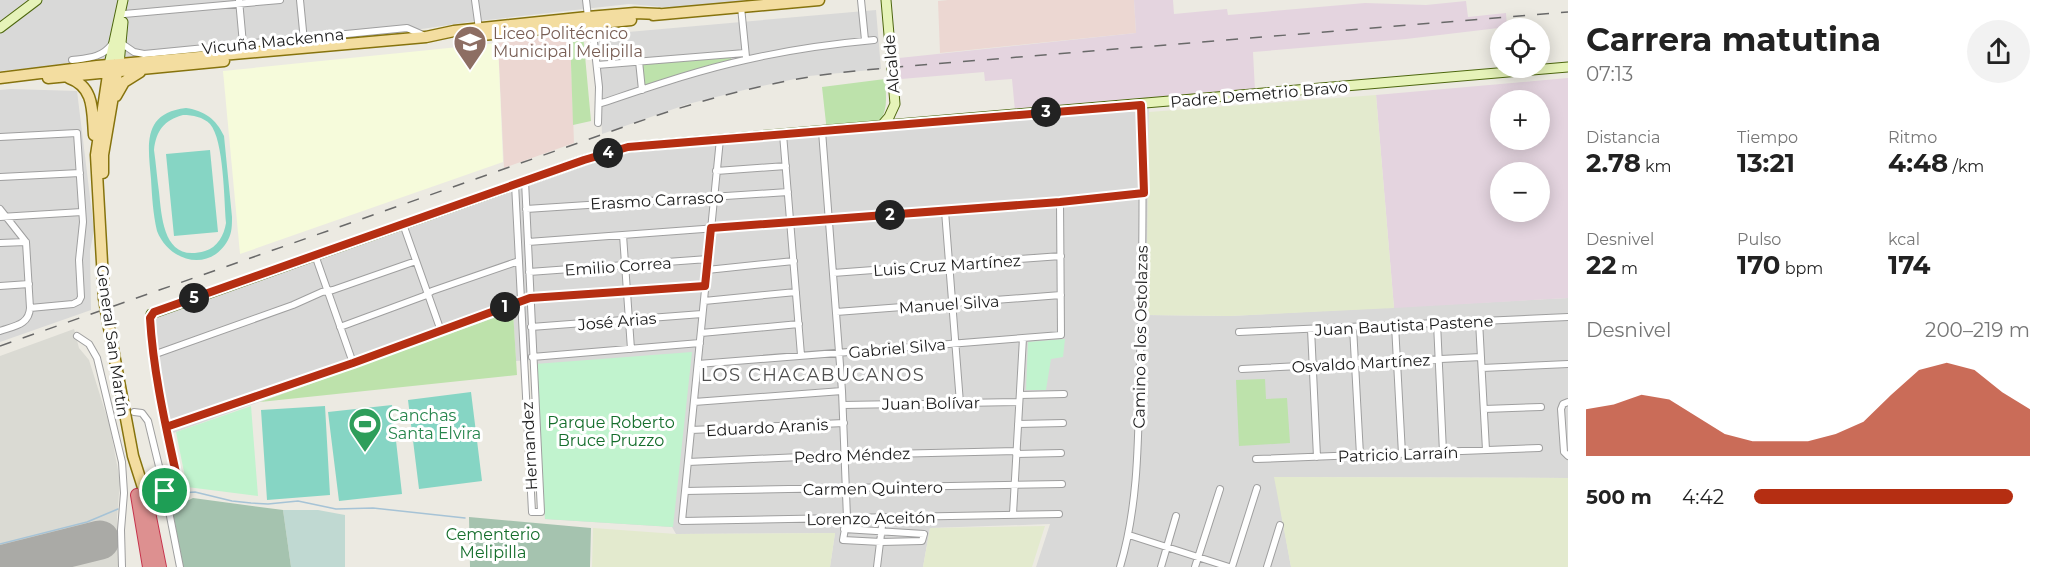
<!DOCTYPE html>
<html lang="es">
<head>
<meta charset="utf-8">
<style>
	:root { --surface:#fff; --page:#f2f2f2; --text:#222; --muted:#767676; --accent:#b52e12 }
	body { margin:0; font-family:Montserrat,sans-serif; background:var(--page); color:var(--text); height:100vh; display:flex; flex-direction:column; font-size:22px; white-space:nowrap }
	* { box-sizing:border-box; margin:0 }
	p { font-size:20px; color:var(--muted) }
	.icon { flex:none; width:33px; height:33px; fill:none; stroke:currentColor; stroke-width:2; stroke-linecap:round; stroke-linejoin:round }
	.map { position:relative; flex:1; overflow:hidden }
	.details { display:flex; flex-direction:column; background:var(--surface); width:480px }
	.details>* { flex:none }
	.fabs { position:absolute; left:1490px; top:18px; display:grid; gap:12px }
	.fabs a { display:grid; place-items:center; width:60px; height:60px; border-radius:50%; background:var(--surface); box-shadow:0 3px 15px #0003; font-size:30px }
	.pin { position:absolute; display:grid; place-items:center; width:51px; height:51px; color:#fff; margin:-26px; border:3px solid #fff; border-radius:50%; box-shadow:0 2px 6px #0007 }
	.km { position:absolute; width:30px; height:30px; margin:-15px; border-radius:50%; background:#222; color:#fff; font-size:16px; line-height:30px; text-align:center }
	.round { display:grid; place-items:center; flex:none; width:63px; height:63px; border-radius:32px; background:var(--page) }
	.summary { display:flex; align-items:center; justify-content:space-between; height:102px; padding:0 18px }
	h1 { font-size:33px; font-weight:700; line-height:45px }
	.metrics { display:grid; grid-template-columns:repeat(3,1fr); gap:9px; height:102px; padding:6px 18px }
	.metrics div { display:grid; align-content:center }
	.metrics b { font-size:26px; font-weight:700 }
	.metrics small { font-size:16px; font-weight:400 }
	.metrics p { font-size:16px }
	.chart { height:168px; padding:12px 18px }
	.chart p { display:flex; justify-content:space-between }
	.chart svg { width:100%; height:108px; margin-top:6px; fill:var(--accent); opacity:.7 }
	ul { padding:0 18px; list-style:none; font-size:20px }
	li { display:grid; grid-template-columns:96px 72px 1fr; align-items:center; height:45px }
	li i { height:15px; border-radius:8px; background:var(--accent) }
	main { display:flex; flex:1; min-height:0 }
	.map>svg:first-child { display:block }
	.residential { fill:#d9d9d8 }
	.commercial { fill:#ecd7d2 }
	.industrial { fill:#e4d4df; fill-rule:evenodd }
	.education { fill:#f6fbdb }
	.airport { fill:#dadad3 }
	.farmland { fill:#e3eace }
	.grass { fill:#bde2ab }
	.wetland { fill:#c0d9d2 }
	.cemetery { fill:#a5c3af }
	.park { fill:#c1f3ce }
	.pitch { fill:#86d5c4; fill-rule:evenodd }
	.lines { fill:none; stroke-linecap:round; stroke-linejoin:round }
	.stream { stroke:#a6c3d6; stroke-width:1.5 }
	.runway { stroke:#aaaaa6; stroke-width:39 }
	.street-casing { stroke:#9f9f9f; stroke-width:8 }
	.secondary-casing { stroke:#4d670e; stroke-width:11 }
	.primary-casing { stroke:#86730d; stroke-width:13 }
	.highway-casing { stroke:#c6334c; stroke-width:14 }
	.street { stroke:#fff; stroke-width:6 }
	.secondary { stroke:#e6f3b9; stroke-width:9 }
	.primary { stroke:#f3dda0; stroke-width:10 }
	.highway { stroke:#dd9090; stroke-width:12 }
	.rail { stroke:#696969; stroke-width:1.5; stroke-dasharray:12 12; stroke-linecap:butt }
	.primary-bridge-casing { stroke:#86730d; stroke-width:13; stroke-linecap:butt }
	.primary-bridge { stroke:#f3dda0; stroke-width:10 }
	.route-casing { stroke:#fff; stroke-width:12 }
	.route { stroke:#b52e12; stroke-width:8 }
	.labels { text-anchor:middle; stroke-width:6; stroke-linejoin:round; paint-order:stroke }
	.education-label { font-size:16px; fill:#785e54; stroke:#fff; text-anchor:start }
	.street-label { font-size:16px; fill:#1b1b1b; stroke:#fff }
	.leisure-label { font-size:16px; fill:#27864d; stroke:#fff; text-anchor:start }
	.park-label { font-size:16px; fill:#156e2c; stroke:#fff }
	.neighbourhood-label { font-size:18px; letter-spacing:1.5px; fill:#4e4e4e; stroke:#fff }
</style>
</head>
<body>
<main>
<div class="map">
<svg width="1568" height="567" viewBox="0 0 1568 567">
	<rect width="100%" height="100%" fill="#eceae2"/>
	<path class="residential" d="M0,0H759L674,8L629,4L469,22L388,34L0,71Z
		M876,10L881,69L809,76L752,88L688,104L602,134L600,86L594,35Z
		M11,89L77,91L94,230L90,251L91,310L0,342V90Z
		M1149,106L1147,315L1230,316L1568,298V478L1275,477L1291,567H1036L1050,524L930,528L923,567H830L835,533L676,534L672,527L545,519L535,360L516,361L513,311L165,436L145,321L570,161L615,147Z"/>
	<path class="commercial" d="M948,0H1134L1136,33L940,53L938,1Z
		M570,34L574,143L504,168L498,43Z"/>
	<path class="industrial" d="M1134,0H1173L1174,14L1227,9L1228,15L1365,3L1426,5L1466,1L1468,17L1506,13L1507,27L1406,39L1253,52L1255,91L1015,111L1012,79L985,81L984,72L901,79L899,58L1136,33Z
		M1568,78V298L1394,308L1376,95ZM1500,100H1539V140H1500ZM1500,172H1539V212H1500Z"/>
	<path class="education" d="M498,43L503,162L240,254L223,71Z"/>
	<path class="airport" d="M74,329L79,348L89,360L110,427L120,481L117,518L119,567H0V356Z"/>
	<path class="farmland" d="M1376,95L1394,308L1230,316L1146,315L1149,112Z
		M1274,477L1568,478V567H1291Z
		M1045,526L1032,567H923L930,528Z
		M593,528L676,534L835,533L830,567H592Z"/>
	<path class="grass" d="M570,34H583L591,121L573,125Z
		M731,56V60L645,86L642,64Z
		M885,79C886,97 889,112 876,126L827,132L822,87Z
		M513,311L517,375L260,402Z
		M1265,379L1266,399L1287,398L1290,443L1239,446L1236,380Z"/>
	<path class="wetland" d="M283,510H318L345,515V567H291Z"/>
	<path class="cemetery" d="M193,498L283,510L291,567H183L172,508Z
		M469,517L591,528L590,567H470Z"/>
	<path class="park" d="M1065,339L1063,357L1051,359L1046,390H1026L1028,342Z
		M692,352L673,527L545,519L535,364Z
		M251,406L258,496L187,487L176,432Z"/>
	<path class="pitch" d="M186,108C205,111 216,119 224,136L232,217C232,225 232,233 228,240C210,273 169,262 157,231C153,214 152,196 151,179C148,145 142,113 186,108ZM183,115C193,115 203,117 210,124C224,140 224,200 226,223C224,235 218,247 205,251C164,263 162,220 159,192C157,178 156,164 154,150C156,131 164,120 183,115Z
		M210,150L218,232L174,236L166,154Z
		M471,392L482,481L419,489L408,400Z
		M392,405L402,494L339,501L328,412Z
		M325,406L330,495L267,500L261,410Z"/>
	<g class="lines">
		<path class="stream" d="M181,493L195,492L232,501L251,503L268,504L298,501L336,509L373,508L465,518
			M0,544L87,522L118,509"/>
		<path class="runway" d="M0,565L100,540"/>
		<defs>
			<path id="street" d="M239,0L243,44
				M300,0L304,41
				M475,0L479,29
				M586,0L588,17L592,24L599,87L598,123
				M861,0L865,40
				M741,7L746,57
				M124,14L280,0
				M121,43L134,52L144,54L407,28L423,35
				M72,60C88,58 102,58 112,44
				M639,61L642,90
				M597,65L745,53
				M599,104C647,88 695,71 745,60C788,50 830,44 874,40
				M822,131L842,391L847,518L843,540L881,542L922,541L924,534L844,529
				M783,134L801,355
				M0,137L77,133L83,222L79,260L81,297L79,301L73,304L30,308
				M720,139L682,521L1059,514
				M716,171L786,166
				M0,177L80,173
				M515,184L532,512H541L525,181
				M0,209L26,242L30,308C29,325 14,326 0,331
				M526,209L788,192
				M945,211L960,403
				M0,217L82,212
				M403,224L441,331
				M623,235L631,349
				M528,242L945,211L1144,193
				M0,243L26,242
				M315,255L353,363
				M707,270L794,261
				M529,272L708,259
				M833,273L1061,256
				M0,286L29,284
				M704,301L796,292
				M836,312L1061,295
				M1479,321L1486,450
				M1437,323L1443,452
				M1395,325L1402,454
				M340,327L424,296L432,291L519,261
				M531,327L702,314
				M1353,327L1360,455
				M1311,329L1317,457
				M1239,332L1568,317
				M701,333L799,324
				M77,336L89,344L97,358L122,462L124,493L121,530L122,567
				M153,355L293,305L322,292L333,290L416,261
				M532,357L700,343
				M698,364L1061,335L1060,202
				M1482,368L1568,364
				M1242,369L1481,357
				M1020,395L1064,394
				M694,402L842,391
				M1568,402L1563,404L1561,409L1564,452L1568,456
				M843,405L1019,402
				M1484,409L1541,407
				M134,412L142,413L148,421L165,491L180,567
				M1018,424L1063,423
				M166,427L353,363L530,299L705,286
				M691,430L844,423
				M1016,454L1061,453
				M1256,459L1539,448
				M688,462L845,455L1017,451
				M685,491L1062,484
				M146,497L165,491H180L159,391L150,320L151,314
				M1013,514L1023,338
				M1129,535L1229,567
				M877,567L883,518
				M1120,567C1140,500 1138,429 1140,359C1142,274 1144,190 1141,105
				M1161,567L1176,516
				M1195,567L1220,489
				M1232,567L1257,488
				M1267,567L1280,525"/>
			<path id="secondary" d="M0,28L37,0
				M119,64L123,22
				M109,65L123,0
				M882,125L889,117L895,104L886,0
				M151,314L584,160L628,147L1568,67"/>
			<path id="primary" d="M653,15L819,0
				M462,37L631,20
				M0,78L97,66L426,37L454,31L588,17L635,13L659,14
				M48,78L224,61
				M69,78C95,87 92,112 94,135
				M116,96L124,82L140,72
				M103,173V155L118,67
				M104,298L96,155L109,68
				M107,317L133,456L146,497"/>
			<path id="highway" d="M137,495L149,567
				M146,497L160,567"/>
		</defs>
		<use href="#street" class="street-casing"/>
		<use href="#secondary" class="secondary-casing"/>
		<use href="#primary" class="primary-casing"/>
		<use href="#highway" class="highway-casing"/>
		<use href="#street" class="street"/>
		<use href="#secondary" class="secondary"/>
		<use href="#primary" class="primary"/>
		<use href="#highway" class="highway"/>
		<path class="rail" d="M0,346L652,117C703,100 755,86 809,77C838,72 867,70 897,67L1568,12"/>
		<defs>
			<path id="primary-bridge" d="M104,298L107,317"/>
		</defs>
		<use href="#primary-bridge" class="primary-bridge-casing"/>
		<use href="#primary-bridge" class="primary-bridge"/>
	</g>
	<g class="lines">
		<defs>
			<path id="route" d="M165,491H180L166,427L353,363L530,298L705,286L711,228L1060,202L1144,193L1141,105L628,147L584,160L154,312L150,318C153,370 165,423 176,474H160L165,491"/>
		</defs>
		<use href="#route" class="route-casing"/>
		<use href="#route" class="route"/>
	</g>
	<defs>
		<symbol id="school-pin" viewBox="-11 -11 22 30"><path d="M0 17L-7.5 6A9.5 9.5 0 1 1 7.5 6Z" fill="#8d6e63" stroke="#fff"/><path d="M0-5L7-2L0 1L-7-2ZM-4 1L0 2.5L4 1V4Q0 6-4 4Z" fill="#fff"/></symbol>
		<symbol id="stadium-pin" viewBox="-11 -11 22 30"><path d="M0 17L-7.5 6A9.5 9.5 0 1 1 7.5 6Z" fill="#2e9e5b" stroke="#fff"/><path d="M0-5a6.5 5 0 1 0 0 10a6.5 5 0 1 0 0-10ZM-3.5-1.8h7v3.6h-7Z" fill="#fff"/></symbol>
	</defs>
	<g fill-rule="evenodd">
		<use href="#school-pin" x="451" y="23" width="38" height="52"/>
		<use href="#stadium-pin" x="346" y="405" width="38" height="52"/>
	</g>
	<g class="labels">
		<g class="education-label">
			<text x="493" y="39">Liceo Politécnico<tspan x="493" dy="18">Municipal Melipilla</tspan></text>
		</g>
		<g class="street-label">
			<text transform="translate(273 41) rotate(-6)" y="6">Vicuña Mackenna</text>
			<text transform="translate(891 64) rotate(-95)" y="6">Alcalde</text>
			<text transform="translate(1259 94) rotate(-5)" y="6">Padre Demetrio Bravo</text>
			<text transform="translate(657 200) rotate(-3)" y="6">Erasmo Carrasco</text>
			<text transform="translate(947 265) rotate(-4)" y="6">Luis Cruz Martínez</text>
			<text transform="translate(618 266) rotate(-4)" y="6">Emilio Correa</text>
			<text transform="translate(949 304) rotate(-4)" y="6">Manuel Silva</text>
			<text transform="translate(617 321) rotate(-5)" y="6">José Arias</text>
			<text transform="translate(1404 325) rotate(-3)" y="6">Juan Bautista Pastene</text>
			<text transform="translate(1140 337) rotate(-89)" y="6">Camino a los Ostolazas</text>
			<text transform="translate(113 341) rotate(82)" y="6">General San Martín</text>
			<text transform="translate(897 348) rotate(-5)" y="6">Gabriel Silva</text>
			<text transform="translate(1361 363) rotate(-3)" y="6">Osvaldo Martínez</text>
			<text transform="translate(931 403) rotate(-1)" y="6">Juan Bolívar</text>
			<text transform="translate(767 427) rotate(-3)" y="6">Eduardo Aranis</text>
			<text transform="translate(529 446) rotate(-93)" y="6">Hernandez</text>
			<text transform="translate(1398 454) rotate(-2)" y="6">Patricio Larraín</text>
			<text transform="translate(852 455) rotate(-2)" y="6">Pedro Méndez</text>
			<text transform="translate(873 488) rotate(-1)" y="6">Carmen Quintero</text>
			<text transform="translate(871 518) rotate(-1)" y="6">Lorenzo Aceitón</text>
		</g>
		<g class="leisure-label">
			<text x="388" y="421">Canchas<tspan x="388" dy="18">Santa Elvira</tspan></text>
		</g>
		<g class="park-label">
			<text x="611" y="428">Parque Roberto<tspan x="611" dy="18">Bruce Pruzzo</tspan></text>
			<text x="493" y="540">Cementerio<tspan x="493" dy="18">Melipilla</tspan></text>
		</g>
		<g class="neighbourhood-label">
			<text x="813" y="381">LOS CHACABUCANOS</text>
		</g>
	</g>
</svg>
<div class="fabs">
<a><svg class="icon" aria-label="locate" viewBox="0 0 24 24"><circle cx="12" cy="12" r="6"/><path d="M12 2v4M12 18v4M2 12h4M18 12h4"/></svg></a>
<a>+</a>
<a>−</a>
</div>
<div class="pin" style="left:165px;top:491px;background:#1e9e55"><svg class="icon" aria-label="arrive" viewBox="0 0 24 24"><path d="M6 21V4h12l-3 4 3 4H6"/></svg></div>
<b class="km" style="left:505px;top:307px">1</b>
<b class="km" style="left:890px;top:215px">2</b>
<b class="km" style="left:1046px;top:112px">3</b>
<b class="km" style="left:608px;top:153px">4</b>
<b class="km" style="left:194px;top:298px">5</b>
</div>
<section class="details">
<div class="summary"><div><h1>Carrera matutina</h1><p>07:13</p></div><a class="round"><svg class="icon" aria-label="share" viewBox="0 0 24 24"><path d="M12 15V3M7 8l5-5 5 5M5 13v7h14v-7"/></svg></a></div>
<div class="metrics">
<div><p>Distancia</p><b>2.78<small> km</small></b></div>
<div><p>Tiempo</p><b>13:21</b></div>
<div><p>Ritmo</p><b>4:48<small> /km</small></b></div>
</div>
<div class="metrics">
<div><p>Desnivel</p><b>22<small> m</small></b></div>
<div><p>Pulso</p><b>170<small> bpm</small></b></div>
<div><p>kcal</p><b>174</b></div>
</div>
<div class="chart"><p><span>Desnivel</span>200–219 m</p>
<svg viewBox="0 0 160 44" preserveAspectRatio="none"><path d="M0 44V25L10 23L20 19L30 21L40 28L50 35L60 38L70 38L80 38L90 35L100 30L110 19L120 9L130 6L140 9L150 18L160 25V44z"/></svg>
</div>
<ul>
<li><b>500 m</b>4:42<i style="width:94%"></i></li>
</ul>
</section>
</main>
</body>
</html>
